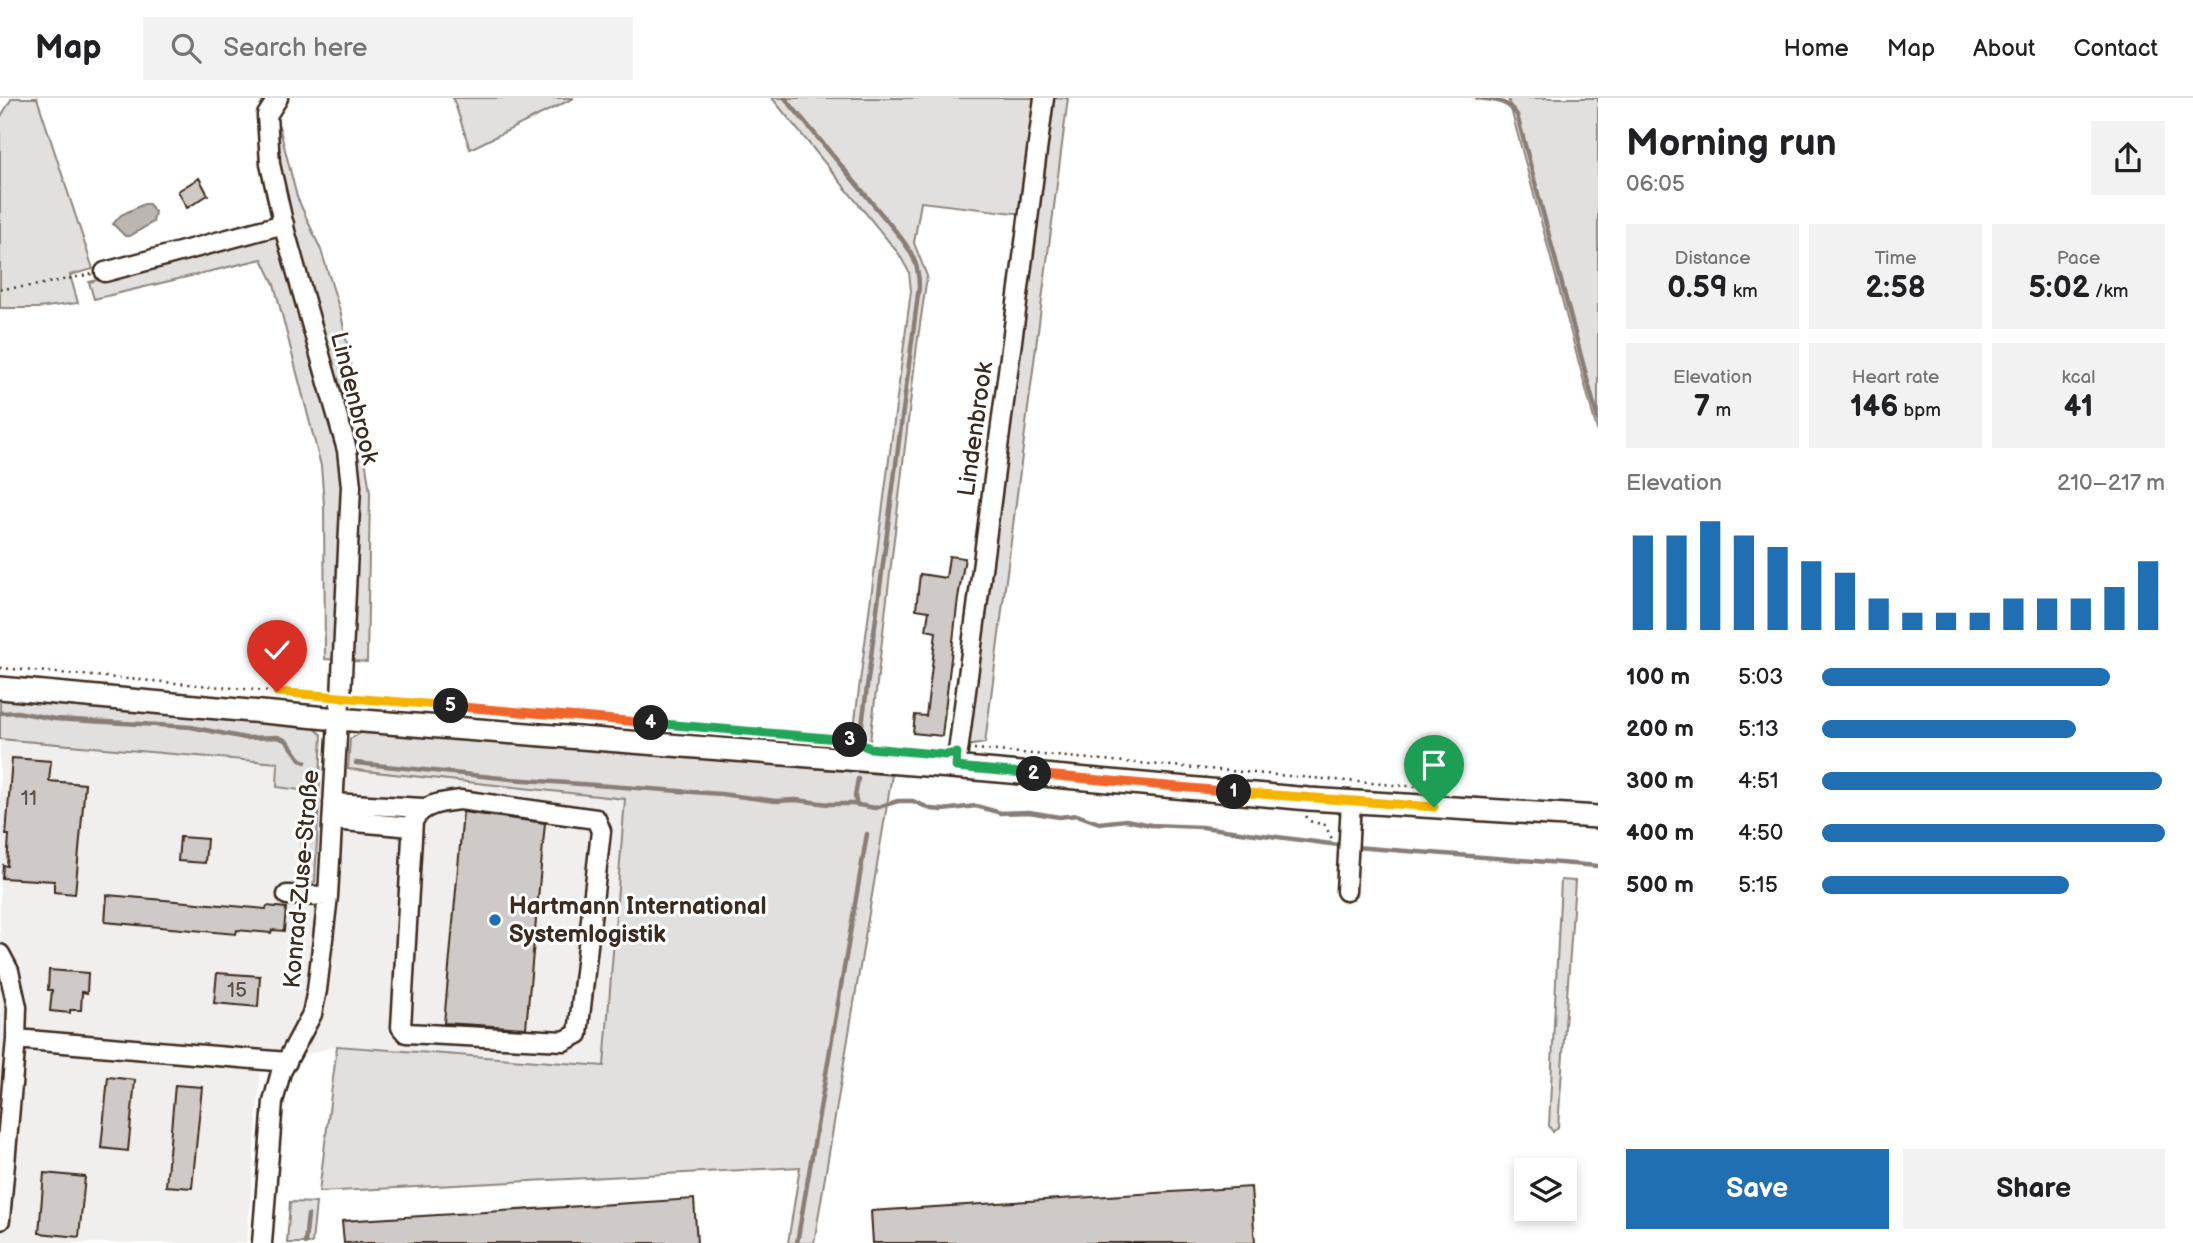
<!DOCTYPE html>
<html lang="en">
<head>
<meta charset="utf-8">
<style>
	:root { --surface:#fff; --page:#f2f2f2; --text:#202124; --muted:#757577; --line:#e0e0e0; --accent:#1f6fb2 }
	body { margin:0; font-family:"Balsamiq Sans",sans-serif; background:var(--page); color:var(--text); height:100vh; display:flex; flex-direction:column; font-size:26px; white-space:nowrap }
	* { box-sizing:border-box; margin:0 }
	p { font-size:23px; color:var(--muted) }
	.icon { flex:none; width:38px; height:38px; fill:none; stroke:currentColor; stroke-width:2; stroke-linecap:round; stroke-linejoin:round }
	.map { position:relative; flex:1; overflow:hidden }
	.drawer { display:flex; flex-direction:column; background:var(--surface); width:595px }
	.drawer>* { flex:none }
	.buttons { position:absolute; left:1514px; top:1060px; display:grid; gap:14px }
	.buttons a { display:grid; place-items:center; width:63px; height:63px; border-radius:0px; background:var(--surface); box-shadow:0 4px 10px #0003; font-size:35px }
	.pin { position:absolute; display:grid; place-items:center; width:60px; height:60px; color:#fff; margin:-72px -30px; border-radius:50% 50% 50% 0; rotate:-45deg; box-shadow:0 0 7px #0007 }
	.pin .icon { rotate:45deg }
	.km { position:absolute; width:35px; height:35px; margin:-18px; border-radius:50%; background:#222; color:#fff; font-size:19px; line-height:35px; text-align:center }
	.round { display:grid; place-items:center; flex:none; width:74px; height:74px; border-radius:0px; background:var(--page) }
	.overview { display:flex; align-items:center; justify-content:space-between; height:119px; padding:0 28px }
	h1 { font-size:38px; font-weight:600; line-height:52px }
	.metrics { display:grid; grid-template-columns:repeat(3,1fr); gap:10px; height:119px; padding:7px 28px }
	.metrics div { display:grid; align-content:center; border-radius:0px; background:var(--page); text-align:center }
	.metrics b { font-size:30px; font-weight:600 }
	.metrics small { font-size:19px; font-weight:400 }
	.metrics p { font-size:19px }
	.chart { height:196px; padding:14px 28px }
	.chart p { display:flex; justify-content:space-between }
	.chart svg { width:100%; height:126px; margin-top:7px; stroke:var(--accent); stroke-width:6 }
	.cta { display:flex; gap:14px; margin-top:auto; padding:14px 28px }
	.cta a { flex:1; height:80px; border-radius:0px; background:var(--accent); color:#fff; font-size:28px; font-weight:600; line-height:80px; text-align:center }
	.cta a+a { background:var(--page); color:var(--text) }
	ul { padding:0 28px; list-style:none; font-size:23px }
	li { display:grid; grid-template-columns:112px 84px 1fr; align-items:center; height:52px }
	li i { height:18px; border-radius:9px; background:var(--accent) }
	header { display:flex; align-items:center; gap:42px; box-sizing:border-box; height:98px; padding:0 35px; background:var(--surface); border-bottom:2px solid var(--line) }
	header strong { font-size:33px }
	nav { display:flex; gap:38px; margin-inline-start:auto; font-size:24px }
	.search { width:490px; height:63px; background:var(--page); display:flex; align-items:center; gap:18px; box-sizing:border-box; padding:0 24px; border-radius:0px; color:var(--muted); font-size:26px }
	main { display:flex; flex:1; min-height:0 }
	.map>svg:first-child { display:block }
	.built { fill:#f1efee }
	.green { fill:#e2e0de; stroke:#8e857e; stroke-width:2 }
	.water { fill:#bcb6b3; stroke:#887e77; stroke-width:2 }
	.lines { fill:none; stroke-linecap:round; stroke-linejoin:round }
	.stream { stroke:#887e77; stroke-width:4.5 }
	.building { fill:#cfcac7; stroke:#3b2a1e; stroke-width:2 }
	.minor-casing { stroke:#3b2a1e; stroke-width:23 }
	.major-casing { stroke:#3b2a1e; stroke-width:26 }
	.path { stroke:#3b2a1e; stroke-width:2.5; stroke-dasharray:2 5; stroke-linecap:butt }
	.minor { stroke:#fff; stroke-width:18 }
	.major { stroke:#fff; stroke-width:21 }
	.split-1-casing { stroke:#fff; stroke-width:14 }
	.split-2-casing { stroke:#fff; stroke-width:14 }
	.split-3-casing { stroke:#fff; stroke-width:14 }
	.split-4-casing { stroke:#fff; stroke-width:14 }
	.split-5-casing { stroke:#fff; stroke-width:14 }
	.split-6-casing { stroke:#fff; stroke-width:14 }
	.split-1 { stroke:#f5b400; stroke-width:9 }
	.split-2 { stroke:#f0652b; stroke-width:9 }
	.split-3 { stroke:#22a559; stroke-width:9 }
	.split-4 { stroke:#22a559; stroke-width:9 }
	.split-5 { stroke:#f0652b; stroke-width:9 }
	.split-6 { stroke:#f5b400; stroke-width:9 }
	.poi-dot { fill:#1f6fb2; stroke:#fff; stroke-width:2.5 }
	.labels { text-anchor:middle; stroke-width:6; stroke-linejoin:round; paint-order:stroke }
	.number-label { font-size:21px; fill:#605248 }
	.street-label { font-size:24px; fill:#3b2a1e; stroke:#fff }
	.poi-label { font-size:24px; font-weight:bold; fill:#3b2a1e; stroke:#fff; text-anchor:start }
</style>
</head>
<body>
<header>
<strong>Map</strong>
<div class="search"><svg class="icon" aria-label="search" viewBox="0 0 24 24"><circle cx="10" cy="10" r="6"/><path d="M15 15l6 6"/></svg>Search here</div>
<nav><a>Home</a><a>Map</a><a>About</a><a>Contact</a></nav>
</header>
<main>
<div class="map">
<svg width="1598" height="1145" viewBox="0 0 1598 1145">
	<rect width="100%" height="100%" fill="#fff"/>
	<filter id="ink" filterUnits="userSpaceOnUse"><feTurbulence type="fractalNoise" baseFrequency=".0143" numOctaves="2"/><feDisplacementMap in="SourceGraphic" scale="14" xChannelSelector="R" yChannelSelector="G"/><feConvolveMatrix kernelMatrix="1 2 1 2 8 2 1 2 1" color-interpolation-filters="sRGB"/></filter>
	<g filter="url(#ink)">
		<path class="built" d="M0,634L625,700L604,968L337,948L261,969L247,1145H0Z"/>
		<path class="green" d="M12,0H37L93,171L70,177L78,205L38,210H0V20Z
			M453,0H574L470,51Z
			M772,0H1039L1022,116L921,104L914,145L927,178L917,247L870,644L853,637L911,193L909,174L899,156Z
			M1053,0H1068L985,645L965,648Z
			M1508,0H1598V336Z
			M279,28L297,99L321,152L341,216L354,281L370,395L367,564L325,561L324,406L321,368L274,186L262,161L94,201L89,184L291,135L275,66L274,29Z
			M0,595L309,625L322,637L315,784L298,786L307,693L277,689L278,665L0,641Z
			M368,631L892,677L814,1145H788L800,1069L319,1094L337,948L604,968L625,701L348,671L350,641Z
			M1561,782L1575,783L1558,1029L1553,1034L1549,1028Z
			M290,1104L316,1105L312,1145H287Z"/>
		<path class="water" d="M144,106H149L155,114L153,124L130,138H125L113,126L121,117Z"/>
		<g class="lines">
			<path class="stream" d="M785,0L898,136C912,154 919,166 919,189L861,635
				M1477,0C1494,2 1508,2 1517,17L1598,322
				M0,615L17,614L55,621L191,629L245,640L278,639L287,643L300,661L305,664
				M356,665L511,681L721,696L776,703L796,702L829,706H853L875,710L898,703H913L931,711L943,712L976,708L1001,715L1029,714L1059,719L1077,717L1099,725L1126,722L1151,727L1202,729L1346,748
				M857,707L855,699L858,681
				M1355,749L1598,768
				M305,1145L308,1117
				M797,1145L867,736"/>
		</g>
		<path class="building" d="M199,80L208,97L187,110L178,93Z
			M949,458L965,460L958,500L942,638L913,635L915,617L926,618L936,534L926,532L929,513L916,511L920,476L946,480Z
			M12,660L51,663L49,683L85,686L75,796L54,794V783L2,780L3,767L7,768L9,737H6Z
			M463,714L545,725L526,930L444,925Z
			M180,739L207,741L205,765L178,763Z
			M107,797L266,811L267,808L286,810L284,833L272,832L271,835L237,832L236,836L105,824Z
			M49,872L88,875L87,895L82,894L81,912H70V915L50,913L52,892H48Z
			M217,875L260,878L258,909L214,905Z
			M108,979L135,982L128,1053L101,1050Z
			M175,987L202,989L192,1090L166,1088Z
			M44,1075L85,1079L79,1139L39,1135Z
			M1251,1089L1255,1145H873L871,1113Z
			M694,1101L697,1145H344L342,1123Z"/>
		<g class="lines">
			<defs>
				<path id="minor" d="M105,174L284,126
					M956,669L1044,0
					M460,702L596,721L601,733L578,936L564,943L406,935L401,929L413,723C422,706 442,704 460,702Z
					M333,705L423,710
					M333,722L412,729
					M1346,793L1351,704
					M287,797L328,798
					M0,856L9,873L17,909L16,941L0,1122
					M16,941L287,964
					M262,1145L273,1004L281,974L312,916L317,892L328,798L338,621L341,599L351,388L347,352L285,133L270,66L267,17L278,0"/>
				<path id="major" d="M0,590L338,621L976,671L1309,701L1598,719"/>
			</defs>
			<use href="#minor" class="minor-casing"/>
			<use href="#major" class="major-casing"/>
			<path class="path" d="M0,191L33,188L92,176
				M0,570L328,598
				M355,600L847,641L854,644
				M974,651L1417,689
				M1306,718L1309,723L1325,727L1332,741"/>
			<use href="#minor" class="minor"/>
			<use href="#major" class="major"/>
		</g>
	</g>
	<g class="lines" filter="url(#ink)">
		<defs>
			<path id="split-1" d="M1234,694L1434,709"/>
			<path id="split-2" d="M1034,676L1234,694"/>
			<path id="split-3" d="M850,642L870,650L946,657L957,655L956,669L1034,676"/>
			<path id="split-4" d="M651,625L850,642"/>
			<path id="split-5" d="M451,608L651,625"/>
			<path id="split-6" d="M277,594L451,608"/>
		</defs>
		<use href="#split-1" class="split-1-casing"/>
		<use href="#split-2" class="split-2-casing"/>
		<use href="#split-3" class="split-3-casing"/>
		<use href="#split-4" class="split-4-casing"/>
		<use href="#split-5" class="split-5-casing"/>
		<use href="#split-6" class="split-6-casing"/>
		<use href="#split-1" class="split-1"/>
		<use href="#split-2" class="split-2"/>
		<use href="#split-3" class="split-3"/>
		<use href="#split-4" class="split-4"/>
		<use href="#split-5" class="split-5"/>
		<use href="#split-6" class="split-6"/>
	</g>
	<circle class="poi-dot" cx="495" cy="822" r="7"/>
	<g class="labels">
		<g class="number-label">
			<text x="29" y="707">11</text>
			<text x="237" y="899">15</text>
		</g>
		<g class="street-label">
			<text transform="translate(355 300) rotate(76)" y="8">Lindenbrook</text>
			<text transform="translate(975 331) rotate(-82)" y="8">Lindenbrook</text>
			<text transform="translate(301 781) rotate(-85)" y="8">Konrad-Zuse-Straße</text>
		</g>
		<g class="poi-label">
			<text x="509" y="816">Hartmann International<tspan x="509" dy="28">Systemlogistik</tspan></text>
		</g>
	</g>
</svg>
<div class="buttons">
<a><svg class="icon" aria-label="layers" viewBox="0 0 24 24"><path d="M12 4l9 5-9 5-9-5zM3 14l9 5 9-5"/></svg></a>
</div>
<div class="pin" style="left:1434px;top:709px;background:#1e9e55"><svg class="icon" aria-label="arrive" viewBox="0 0 24 24"><path d="M6 21V4h12l-3 4 3 4H6"/></svg></div>
<div class="pin" style="left:277px;top:594px;background:#d93025"><svg class="icon" aria-label="check" viewBox="0 0 24 24"><path d="M5 12l5 5 9-10"/></svg></div>
<b class="km" style="left:1234px;top:694px">1</b>
<b class="km" style="left:1034px;top:676px">2</b>
<b class="km" style="left:850px;top:642px">3</b>
<b class="km" style="left:651px;top:625px">4</b>
<b class="km" style="left:451px;top:608px">5</b>
</div>
<section class="drawer">
<div class="overview"><div><h1>Morning run</h1><p>06:05</p></div><a class="round"><svg class="icon" aria-label="share" viewBox="0 0 24 24"><path d="M12 15V3M7 8l5-5 5 5M5 13v7h14v-7"/></svg></a></div>
<div class="metrics">
<div><p>Distance</p><b>0.59<small> km</small></b></div>
<div><p>Time</p><b>2:58</b></div>
<div><p>Pace</p><b>5:02<small> /km</small></b></div>
</div>
<div class="metrics">
<div><p>Elevation</p><b>7<small> m</small></b></div>
<div><p>Heart rate</p><b>146<small> bpm</small></b></div>
<div><p>kcal</p><b>41</b></div>
</div>
<div class="chart"><p><span>Elevation</span>210–217 m</p>
<svg viewBox="0 0 160 44" preserveAspectRatio="none"><path d="M5 44V11M15 44V11M25 44V6M35 44V11M45 44V15M55 44V20M65 44V24M75 44V33M85 44V38M95 44V38M105 44V38M115 44V33M125 44V33M135 44V33M145 44V29M155 44V20"/></svg>
</div>
<ul>
<li><b>100 m</b>5:03<i style="width:84%"></i></li>
<li><b>200 m</b>5:13<i style="width:74%"></i></li>
<li><b>300 m</b>4:51<i style="width:99%"></i></li>
<li><b>400 m</b>4:50<i style="width:100%"></i></li>
<li><b>500 m</b>5:15<i style="width:72%"></i></li>
</ul>
<div class="cta"><a>Save</a><a>Share</a></div>
</section>
</main>
</body>
</html>
